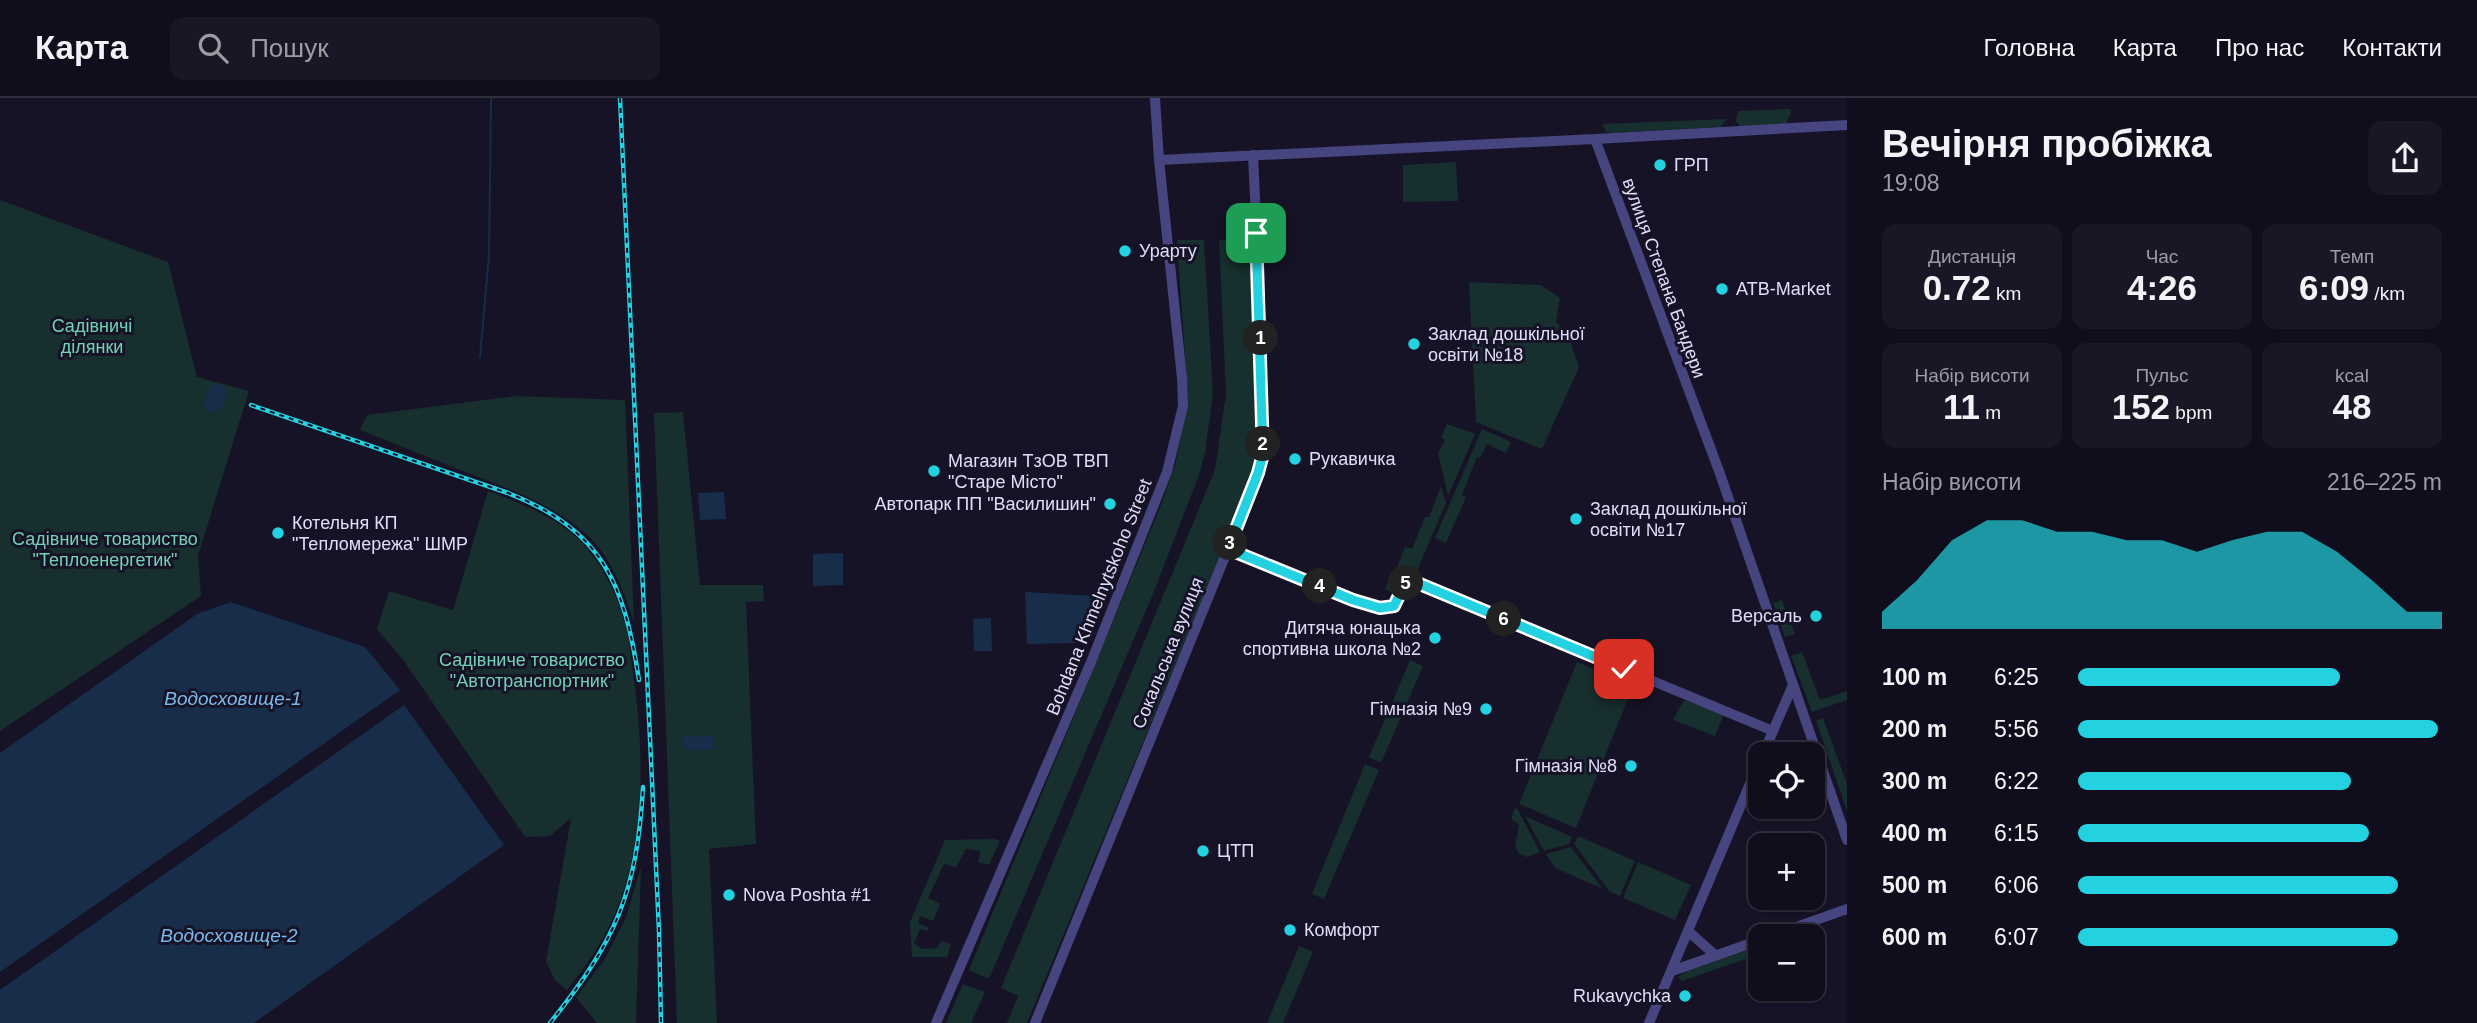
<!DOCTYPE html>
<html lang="uk">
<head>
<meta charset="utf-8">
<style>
	:root { --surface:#100e1c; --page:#191725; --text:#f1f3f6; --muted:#9c9ca3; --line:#302e3b; --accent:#24d1e0 }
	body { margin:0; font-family:Arial,sans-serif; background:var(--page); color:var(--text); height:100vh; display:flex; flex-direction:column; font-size:26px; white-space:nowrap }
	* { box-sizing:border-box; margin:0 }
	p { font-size:23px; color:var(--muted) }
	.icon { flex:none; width:38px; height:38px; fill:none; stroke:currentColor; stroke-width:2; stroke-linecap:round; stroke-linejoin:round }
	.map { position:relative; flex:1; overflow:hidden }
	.drawer { display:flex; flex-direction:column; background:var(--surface); width:630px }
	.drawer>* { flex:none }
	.tools { position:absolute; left:1748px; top:644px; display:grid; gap:14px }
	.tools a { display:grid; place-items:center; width:77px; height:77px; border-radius:14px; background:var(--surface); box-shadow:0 2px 5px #0004,0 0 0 2px var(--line); font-size:35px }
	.pin { position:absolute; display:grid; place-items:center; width:60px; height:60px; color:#fff; margin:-30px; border-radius:14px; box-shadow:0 4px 10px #0006 }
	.km { position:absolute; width:35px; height:35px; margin:-18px; border-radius:50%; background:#222; color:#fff; font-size:19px; line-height:35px; text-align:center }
	.round { display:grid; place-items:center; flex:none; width:74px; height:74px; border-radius:14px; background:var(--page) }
	.summary { display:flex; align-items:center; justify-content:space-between; height:119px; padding:0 35px }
	h1 { font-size:38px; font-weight:700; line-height:52px }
	.metrics { display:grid; grid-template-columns:repeat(3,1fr); gap:10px; height:119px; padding:7px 35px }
	.metrics div { display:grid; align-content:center; border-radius:14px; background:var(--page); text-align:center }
	.metrics b { font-size:35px; font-weight:700 }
	.metrics small { font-size:19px; font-weight:400 }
	.metrics p { font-size:19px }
	.chart { height:196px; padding:14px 35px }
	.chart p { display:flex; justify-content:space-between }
	.chart svg { width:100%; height:126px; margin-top:7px; fill:var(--accent); opacity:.7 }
	ul { padding:0 35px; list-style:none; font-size:23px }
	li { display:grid; grid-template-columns:112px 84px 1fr; align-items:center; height:52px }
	li i { height:18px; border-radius:9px; background:var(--accent) }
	header { display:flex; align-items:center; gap:42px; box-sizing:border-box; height:98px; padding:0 35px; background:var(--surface); border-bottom:2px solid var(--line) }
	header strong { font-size:33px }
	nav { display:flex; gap:38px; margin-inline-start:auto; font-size:24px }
	.search { width:490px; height:63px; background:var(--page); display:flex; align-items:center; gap:18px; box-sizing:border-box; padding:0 24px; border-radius:14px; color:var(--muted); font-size:26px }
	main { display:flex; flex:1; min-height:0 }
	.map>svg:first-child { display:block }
	.green { fill:#172f2e }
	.water { fill:#182d4a }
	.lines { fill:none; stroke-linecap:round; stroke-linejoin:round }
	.stream { stroke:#182d4a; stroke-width:2 }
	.minor { stroke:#46457f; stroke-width:10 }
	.rail-casing { stroke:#24d1e0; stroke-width:4.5 }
	.rail { stroke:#161326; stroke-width:2; stroke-dasharray:5; stroke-linecap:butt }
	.route-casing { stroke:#fff; stroke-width:14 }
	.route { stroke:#24d1e0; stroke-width:9 }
	.poi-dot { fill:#24d1e0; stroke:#161326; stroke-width:2.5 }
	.labels { text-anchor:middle; stroke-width:6; stroke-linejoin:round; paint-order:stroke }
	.poi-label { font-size:18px; fill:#e0ddfa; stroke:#161326; text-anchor:start }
	.street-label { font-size:18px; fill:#e0ddfa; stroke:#161326 }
	.park-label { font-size:18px; fill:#72d1b7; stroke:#161326 }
	.water-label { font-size:19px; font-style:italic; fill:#79b9ec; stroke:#161326 }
</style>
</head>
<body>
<header>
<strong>Карта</strong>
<div class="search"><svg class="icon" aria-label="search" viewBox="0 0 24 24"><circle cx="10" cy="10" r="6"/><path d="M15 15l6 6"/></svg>Пошук</div>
<nav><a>Головна</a><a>Карта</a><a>Про нас</a><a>Контакти</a></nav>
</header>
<main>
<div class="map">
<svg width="1847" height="925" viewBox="0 0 1847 925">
	<rect width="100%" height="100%" fill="#161326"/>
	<path class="green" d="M1790,11L1791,15L1786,26L1740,29L1736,23L1738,13Z
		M1727,21L1720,29L1613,35L1606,34L1602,26Z
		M1456,64L1458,103L1403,104V67Z
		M0,102L168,164L197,279L249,293L198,458L201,498L0,633Z
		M1250,141L1259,350L1253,378L1027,925H1007L1018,898L1001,890L1215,372L1226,296L1219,142Z
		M1177,142H1204L1213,296L1205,355L1199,377L1153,496L989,881L969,872L1159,412L1175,368L1188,301Z
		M1469,184L1541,187L1560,200L1556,224L1568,237L1579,269L1542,351L1476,324Z
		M516,298L625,302L634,524C626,500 617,476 603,455C572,411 504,389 455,370C423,357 392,345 360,332L367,317Z
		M683,314L700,487H763L764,503L746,504L756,746L709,751L717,925H677L654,315Z
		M1447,326L1475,336L1448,398L1438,355L1445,342L1441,340Z
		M1482,331L1511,344L1506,355L1487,346L1480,360L1477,359L1462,397L1466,399L1446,445L1435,440Z
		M1441,388L1446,405L1414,480L1402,474L1393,495L1385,491L1390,480H1393L1405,449L1412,451L1425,419H1429Z
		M488,393C525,407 566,422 591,455C606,475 617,498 624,522C630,538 630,557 633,574C644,652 647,741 615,816C603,844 586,868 567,892L555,882L546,864L571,720L550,738L525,739L404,563L377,531L389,493L453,512Z
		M1782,502L1795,536L1785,539L1773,505Z
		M1802,554L1820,602L1847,593V602L1812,614L1791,558Z
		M1410,562L1423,568L1381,665L1369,659Z
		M1577,564L1633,588L1576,730L1519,706Z
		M1684,602L1724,616L1715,638L1673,622Z
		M1823,620L1847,686V713L1816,623Z
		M1365,666L1379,672L1324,801L1312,796Z
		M1515,710L1518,712L1540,754L1527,759L1519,756L1515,748L1519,727L1511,721Z
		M1525,718L1572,739L1569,746L1544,753Z
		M1578,738L1635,763L1620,798L1610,794L1574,746Z
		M994,741L1000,743L989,767L978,764L981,753L966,751L956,769L944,766L928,800L940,806L933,823L920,818L918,825L929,830L927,833L920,831L914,845L921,851L937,850L941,843L951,846L947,859H912L910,824L945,742Z
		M1571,749L1603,791L1555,770L1546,756Z
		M1638,764L1691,787L1675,822L1623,800Z
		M641,769L636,925H597L576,899L605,861L626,819Z
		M1299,848L1313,854L1283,925H1267Z
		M1760,848V856L1682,883L1678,879L1688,872Z
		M963,886L985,894L971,925H946Z"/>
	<path class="water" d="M216,285L226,290L227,295L222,310L213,315L203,310C204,301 208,290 216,285Z
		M724,394L726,421L700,422L698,395Z
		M843,455V487L813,488V456Z
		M1025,494L1095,498L1075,545L1027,546Z
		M231,504L365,549L400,592L0,874V655L197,516Z
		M991,520L992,553H974L973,521Z
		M404,607L504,747L254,925H0V892Z
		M683,638H713L714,651L684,652Z"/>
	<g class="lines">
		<path class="stream" d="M480,259L489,157L491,0"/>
		<path class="minor" d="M1595,41L1847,27
			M1159,62L1595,41L1719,373L1847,742
			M1228,451L1353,502L1380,510L1394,508L1405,485L1415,484L1773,633
			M1763,656L1793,587
			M1688,833L1715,857
			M1771,838L1847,811
			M1672,873L1760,842
			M936,925L1091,564L1167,374L1183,308L1182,280L1159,62L1155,0
			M1035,925L1228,451L1258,375L1263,356L1261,232L1253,57
			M1649,925L1760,662"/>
		<defs>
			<path id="rail" d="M620,0L659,833L661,925
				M251,307L508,395C604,433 624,486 639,582
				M550,925C616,843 637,794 643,689"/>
		</defs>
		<use href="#rail" class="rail-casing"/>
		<use href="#rail" class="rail"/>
	</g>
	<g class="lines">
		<defs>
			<path id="route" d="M1256,135L1263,356L1258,375L1228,451L1353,502L1380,510L1394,508L1405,485L1415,484L1624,571"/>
		</defs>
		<use href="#route" class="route-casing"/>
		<use href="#route" class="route"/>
	</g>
	<g class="poi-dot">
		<circle cx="1660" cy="67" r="7"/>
		<circle cx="1125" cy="153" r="7"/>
		<circle cx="1722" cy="191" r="7"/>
		<circle cx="1414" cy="246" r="7"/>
		<circle cx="1295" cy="361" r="7"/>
		<circle cx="934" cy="373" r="7"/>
		<circle cx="1110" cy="406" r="7"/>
		<circle cx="1576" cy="421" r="7"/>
		<circle cx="278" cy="435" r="7"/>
		<circle cx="1816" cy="518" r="7"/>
		<circle cx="1435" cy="540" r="7"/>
		<circle cx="1486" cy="611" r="7"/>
		<circle cx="1631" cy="668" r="7"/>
		<circle cx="1203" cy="753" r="7"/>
		<circle cx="729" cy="797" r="7"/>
		<circle cx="1290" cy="832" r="7"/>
		<circle cx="1685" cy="898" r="7"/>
	</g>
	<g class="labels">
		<g class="poi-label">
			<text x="1674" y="73">ГРП</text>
			<text x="1139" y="159">Урарту</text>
			<text x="1736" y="197">ATB-Market</text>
			<text x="1428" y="242">Заклад дошкільної<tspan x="1428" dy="21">освіти №18</tspan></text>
			<text x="1309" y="367">Рукавичка</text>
			<text x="948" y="369">Магазин ТзОВ ТВП<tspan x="948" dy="21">"Старе Місто"</tspan></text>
			<text x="1096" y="412" text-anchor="end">Автопарк ПП "Василишин"</text>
			<text x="1590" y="417">Заклад дошкільної<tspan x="1590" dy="21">освіти №17</tspan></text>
			<text x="292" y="431">Котельня КП<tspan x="292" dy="21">"Тепломережа" ШМР</tspan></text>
			<text x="1802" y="524" text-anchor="end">Версаль</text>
			<text x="1421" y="536" text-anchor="end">Дитяча юнацька<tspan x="1421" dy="21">спортивна школа №2</tspan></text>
			<text x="1472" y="617" text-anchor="end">Гімназія №9</text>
			<text x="1617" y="674" text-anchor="end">Гімназія №8</text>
			<text x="1217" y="759">ЦТП</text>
			<text x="743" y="803">Nova Poshta #1</text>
			<text x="1304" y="838">Комфорт</text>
			<text x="1671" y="904" text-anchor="end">Rukavychka</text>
		</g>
		<g class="street-label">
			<text transform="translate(1664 180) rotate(70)" y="6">вулиця Степана Бандери</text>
			<text transform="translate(1099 499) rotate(-68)" y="6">Bohdana Khmelnytskoho Street</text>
			<text transform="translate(1168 555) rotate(-68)" y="6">Сокальська вулиця</text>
		</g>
		<g class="park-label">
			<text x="92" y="234">Садівничі<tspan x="92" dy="21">ділянки</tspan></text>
			<text x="105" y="447">Садівниче товариство<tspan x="105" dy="21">"Теплоенергетик"</tspan></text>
			<text x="532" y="568">Садівниче товариство<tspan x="532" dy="21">"Автотранспортник"</tspan></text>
		</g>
		<g class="water-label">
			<text x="233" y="607">Водосховище-1</text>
			<text x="229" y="844">Водосховище-2</text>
		</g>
	</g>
</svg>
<div class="tools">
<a><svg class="icon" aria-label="locate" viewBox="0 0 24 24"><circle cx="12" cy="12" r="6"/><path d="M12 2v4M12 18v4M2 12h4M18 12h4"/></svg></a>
<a>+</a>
<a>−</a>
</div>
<div class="pin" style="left:1256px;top:135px;background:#1e9e55"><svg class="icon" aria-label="arrive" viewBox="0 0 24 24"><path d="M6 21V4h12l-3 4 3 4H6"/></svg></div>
<div class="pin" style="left:1624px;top:571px;background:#d93025"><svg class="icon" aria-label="check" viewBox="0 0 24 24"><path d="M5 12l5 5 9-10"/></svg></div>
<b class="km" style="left:1261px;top:240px">1</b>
<b class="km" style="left:1263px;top:346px">2</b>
<b class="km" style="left:1230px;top:445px">3</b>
<b class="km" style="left:1320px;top:488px">4</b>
<b class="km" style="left:1406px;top:485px">5</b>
<b class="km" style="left:1504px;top:521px">6</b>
</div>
<section class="drawer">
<div class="summary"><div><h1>Вечірня пробіжка</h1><p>19:08</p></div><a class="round"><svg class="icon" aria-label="share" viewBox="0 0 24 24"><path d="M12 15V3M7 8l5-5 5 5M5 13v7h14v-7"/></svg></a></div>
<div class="metrics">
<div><p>Дистанція</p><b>0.72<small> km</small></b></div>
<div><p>Час</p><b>4:26</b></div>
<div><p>Темп</p><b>6:09<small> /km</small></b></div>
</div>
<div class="metrics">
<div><p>Набір висоти</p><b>11<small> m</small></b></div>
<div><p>Пульс</p><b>152<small> bpm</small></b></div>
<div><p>kcal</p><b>48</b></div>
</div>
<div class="chart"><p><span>Набір висоти</span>216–225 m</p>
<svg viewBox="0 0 160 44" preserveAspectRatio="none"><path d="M0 44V38L10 27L20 13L30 6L40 6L50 10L60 10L70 13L80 13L90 17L100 13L110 10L120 10L130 17L140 27L150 38L160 38V44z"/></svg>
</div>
<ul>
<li><b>100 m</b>6:25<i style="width:72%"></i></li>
<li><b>200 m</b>5:56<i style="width:99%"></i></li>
<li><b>300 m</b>6:22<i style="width:75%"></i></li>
<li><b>400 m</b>6:15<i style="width:80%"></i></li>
<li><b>500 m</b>6:06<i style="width:88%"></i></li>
<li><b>600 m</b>6:07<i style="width:88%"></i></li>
</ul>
</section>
</main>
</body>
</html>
